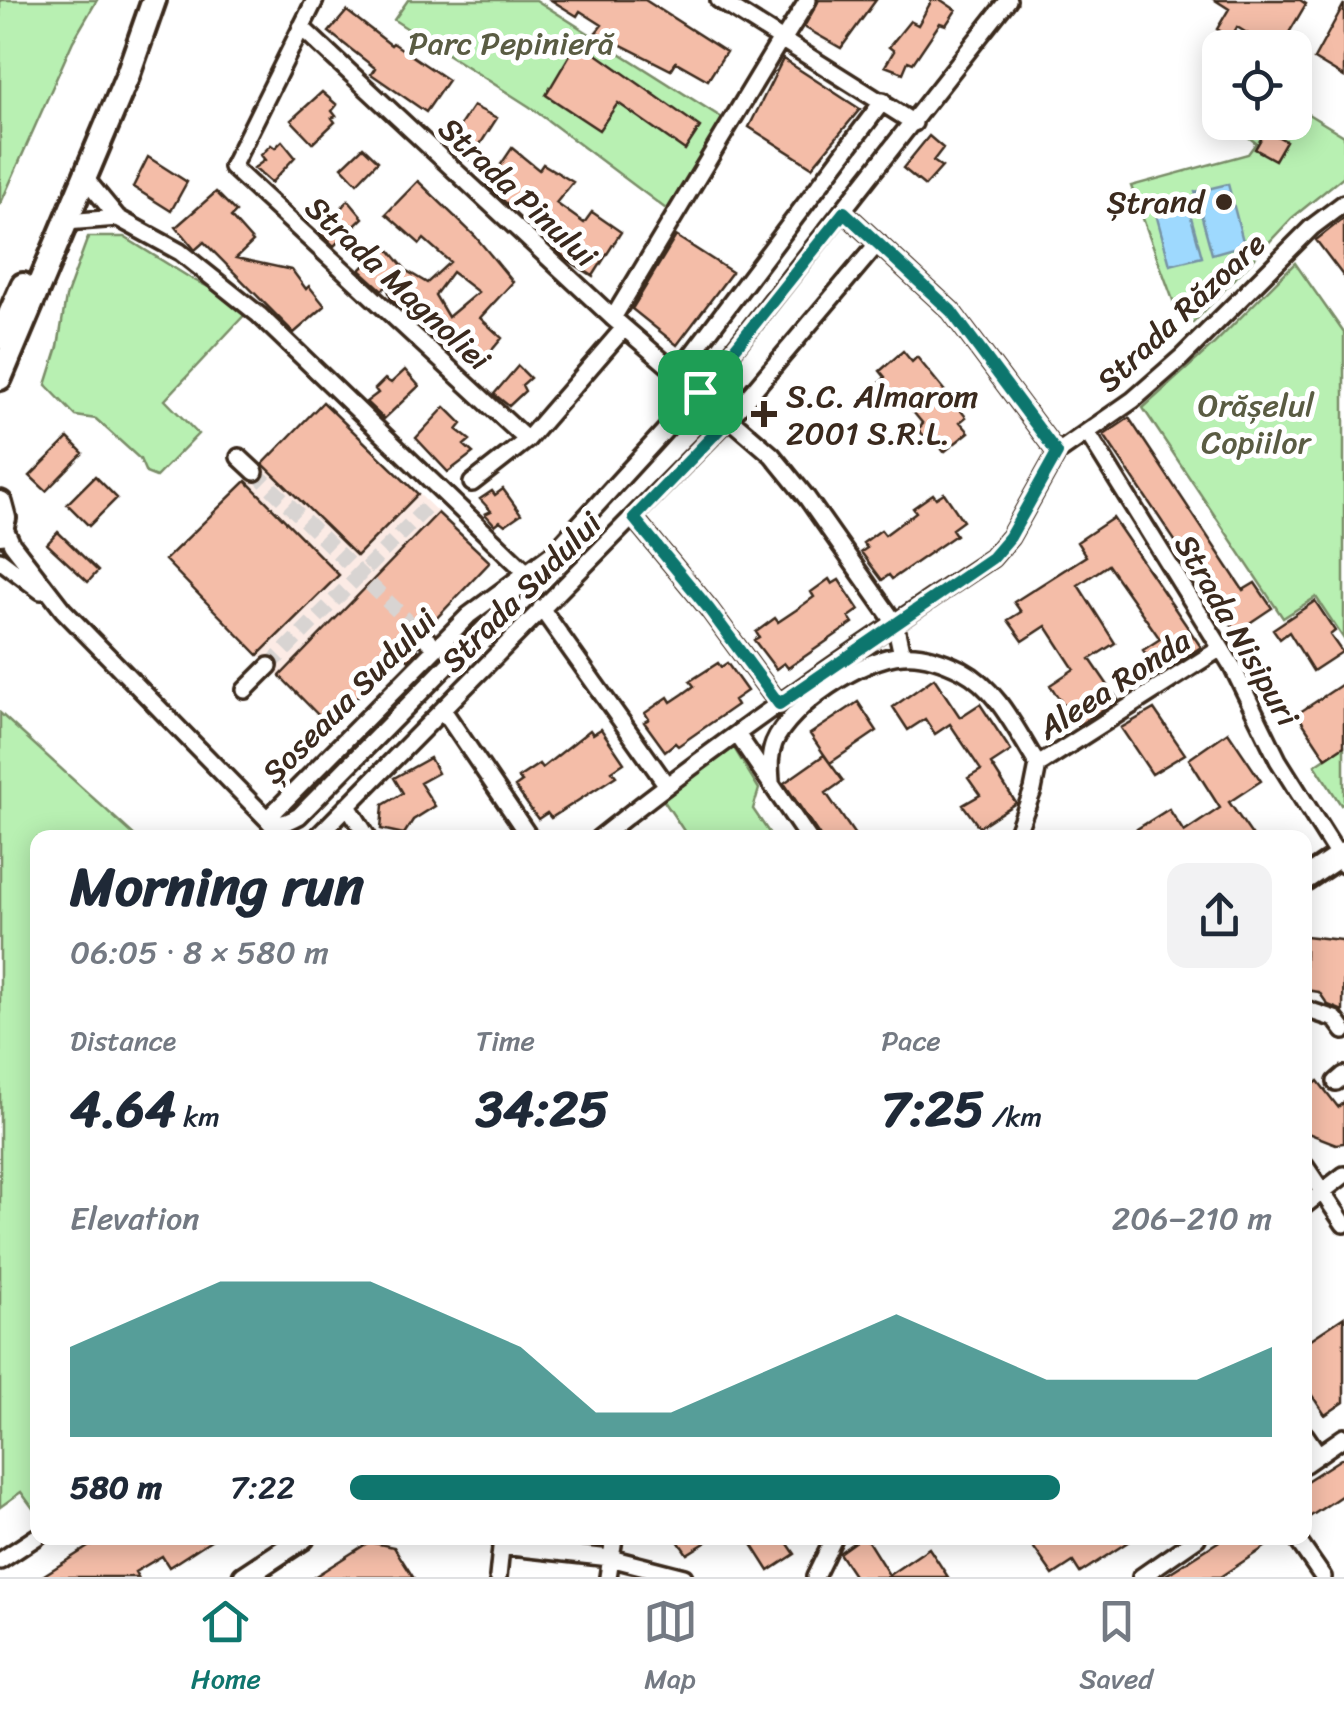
<!DOCTYPE html>
<html lang="en">
<head>
<meta charset="utf-8">
<style>
	:root { --surface:#fff; --page:#f2f2f3; --text:#1f2937; --muted:#747a83; --line:#e0e1e3; --accent:#0f766e }
	body { margin:0; font-family:Sriracha,sans-serif; background:var(--page); color:var(--text); height:100vh; display:flex; flex-direction:column; font-size:38px; white-space:nowrap }
	* { box-sizing:border-box; margin:0 }
	p { font-size:32px; color:var(--muted) }
	.icon { flex:none; width:55px; height:55px; fill:none; stroke:currentColor; stroke-width:2; stroke-linecap:round; stroke-linejoin:round }
	.map { position:relative; flex:1; overflow:hidden }
	.panel { position:absolute; left:30px; top:830px; width:1282px; height:715px; display:flex; flex-direction:column; background:var(--surface); border-radius:20px; box-shadow:0 5px 25px #0003 }
	.panel>* { flex:none }
	.buttons { position:absolute; left:1202px; top:30px; display:grid; gap:20px }
	.buttons a { display:grid; place-items:center; width:110px; height:110px; border-radius:20px; background:var(--surface); box-shadow:0 5px 25px #0003; font-size:50px }
	.pin { position:absolute; display:grid; place-items:center; width:85px; height:85px; color:#fff; margin:-42px; border-radius:20px; box-shadow:0 5px 15px #0006 }
	.round { display:grid; place-items:center; flex:none; width:105px; height:105px; border-radius:20px; background:var(--page) }
	.headline { display:flex; align-items:center; justify-content:space-between; height:170px; padding:0 40px }
	h1 { font-size:55px; font-weight:700; line-height:75px }
	.figures { display:grid; grid-template-columns:repeat(3,1fr); gap:15px; height:170px; padding:10px 40px }
	.figures div { display:grid; align-content:center }
	.figures b { font-size:50px; font-weight:700 }
	.figures small { font-size:28px; font-weight:400 }
	.figures p { font-size:28px }
	.chart { height:280px; padding:20px 40px }
	.chart p { display:flex; justify-content:space-between }
	.chart svg { width:100%; height:180px; margin-top:10px; fill:var(--accent); opacity:.7 }
	ul { padding:0 40px; list-style:none; font-size:32px }
	li { display:grid; grid-template-columns:160px 120px 1fr; align-items:center; height:75px }
	li i { height:25px; border-radius:12px; background:var(--accent) }
	.tabs { display:flex; justify-content:space-around; align-items:center; height:140px; border-top:2px solid var(--line); background:var(--surface); font-size:28px; color:var(--muted) }
	.tabs a { display:grid; justify-items:center; gap:5px }
	.tabs .on { color:var(--accent) }
	.map>svg:first-child { display:block }
	.built { fill:#fcebe5 }
	.green { fill:#b8f0b2; stroke:#7a8d68; stroke-width:2.5 }
	.water { fill:#9ed9fe; stroke:#7693a4; stroke-width:2.5 }
	.building { fill:#f4bda8; stroke:#3b2a1e; stroke-width:2.5; fill-rule:evenodd }
	.lines { fill:none; stroke-linecap:round; stroke-linejoin:round }
	.minor-tunnel { stroke:#d8d4d2; stroke-width:15; stroke-dasharray:15 8; stroke-linecap:butt }
	.minor-casing { stroke:#3b2a1e; stroke-width:22 }
	.major-casing { stroke:#3b2a1e; stroke-width:28 }
	.highway-casing { stroke:#3b2a1e; stroke-width:30 }
	.minor { stroke:#fff; stroke-width:15 }
	.major { stroke:#fff; stroke-width:20 }
	.highway { stroke:#fff; stroke-width:22 }
	.route-casing { stroke:#fff; stroke-width:20 }
	.route { stroke:#0f766e; stroke-width:12 }
	.poi-dot { fill:#3b2a1e; stroke:#fff; stroke-width:4 }
	.labels { text-anchor:middle; stroke-width:10; stroke-linejoin:round; paint-order:stroke }
	.park-label { font-size:32px; fill:#5a5c43; stroke:#fff }
	.street-label { font-size:32px; fill:#3b2a1e; stroke:#fff }
	.poi-label { font-size:32px; fill:#3b2a1e; stroke:#fff; text-anchor:end }
</style>
</head>
<body>
<div class="map">
<svg width="1344" height="1577" viewBox="0 0 1344 1577">
	<rect width="100%" height="100%" fill="#fff"/>
	<filter id="ink" filterUnits="userSpaceOnUse"><feTurbulence type="fractalNoise" baseFrequency=".01" numOctaves="2"/><feDisplacementMap in="SourceGraphic" scale="20" xChannelSelector="R" yChannelSelector="G"/><feConvolveMatrix kernelMatrix="1 2 1 2 8 2 1 2 1" color-interpolation-filters="sRGB"/></filter>
	<g filter="url(#ink)">
		<path class="built" d="M323,402L490,562L412,643L421,652L411,662L401,654L328,725L165,560Z"/>
		<path class="green" d="M0,0H97L73,41L0,205Z
			M408,0H536L730,123L674,215L530,107L394,20Z
			M1295,106L1344,136V176L1292,218L1193,323L1178,314L1131,186L1248,154L1256,143L1238,129L1242,123L1295,122Z
			M88,237H124L192,279L251,308L165,400L198,434L156,477L146,473L140,459L96,419L76,416L46,385L58,347L66,297Z
			M1295,263L1344,333V639L1316,597L1283,618L1143,408L1214,344Z
			M0,713L136,837L38,838L37,1514L21,1492L0,1507Z
			M731,743L759,789L753,809L772,837H688L660,795Z
			M1344,746V803L1341,805L1315,765Z"/>
		<path class="water" d="M1228,184L1244,245L1212,254L1195,192Z
			M1185,195L1202,257L1170,265L1153,203Z"/>
		<path class="building" d="M551,0H645L726,52L708,80L676,62L671,70L596,32L602,25L580,11L577,16Z
			M819,0H876L841,48L804,27Z
			M932,0H941L956,10L946,25L940,23L913,63L908,61L903,73L885,66L894,51L889,47L910,21L918,25Z
			M1215,0H1300L1306,4L1280,48H1271L1237,27L1231,38L1217,29L1229,9Z
			M1344,4V77L1314,59Z
			M347,11L391,45L393,43L448,80L426,112L371,74L375,68L329,32Z
			M578,41L700,127L685,150L618,103L599,130L546,95Z
			M783,59L860,109L812,167L749,127Z
			M322,92L337,105L332,111L336,116L332,118L335,122L313,143L291,120Z
			M473,106L497,118L470,160L447,145Z
			M1266,130L1286,141L1275,160L1255,149Z
			M929,136L943,148L933,161L942,167L925,186L903,168Z
			M282,141L295,157L271,183L254,168L265,160L261,155L271,145L275,148Z
			M363,147L378,161L357,183L342,167Z
			M512,148L539,170L543,164L573,182L556,203L584,223L592,212L621,232L593,276L566,259L538,232L545,223L512,199L508,205L487,185Z
			M148,157L187,182L171,211L133,187Z
			M418,181L475,236L513,282L480,318L502,338L476,369L421,318L416,322L391,299L387,286L382,290L360,270L385,245L407,271L427,283L450,262L424,239L420,244L386,214ZM452,272L478,292L448,317L435,295Z
			M216,192L236,212L231,217L253,242L236,258L292,270L306,289L309,286L325,306L294,333L204,242L195,250L176,227Z
			M348,200L363,218L334,246L320,233Z
			M1344,218V277L1316,240Z
			M676,236L732,272L677,345L632,309Z
			M903,351L912,362L917,357L966,417L960,422L969,432L944,452L937,443L933,446L918,429L923,424L900,396L895,400L880,383L885,377L880,371Z
			M518,366L530,378L522,385L525,391L509,406L494,394Z
			M405,370L419,386L384,419L366,402L378,393L375,389L385,379L391,383Z
			M323,402L418,494L357,556L263,464Z
			M445,407L462,424L457,430L470,440L464,445L473,453L448,472L416,438Z
			M1129,418L1243,590L1255,583L1272,608L1236,632L1104,435Z
			M68,438L83,453L46,491L30,476Z
			M95,476L117,498L89,526L67,504Z
			M246,481L339,575L258,655L165,560Z
			M503,489L521,514L505,525L500,521L495,525L485,514L491,511L480,499L492,491L495,495Z
			M944,493L963,521L952,529L956,535L892,579L889,575L882,580L861,552L867,548L863,543L881,530L885,535L916,512L913,508L933,494L936,498Z
			M438,513L490,562L429,626L419,623L412,627V644L418,650L409,660L402,653L328,725L280,676Z
			M1113,518L1201,647L1160,674L1143,650L1160,639L1108,565L1078,585L1115,643L1090,659L1118,700L1077,726L1050,685L1074,669L1046,626L1023,641L1008,620L1021,612L1014,602L1086,556L1077,542Z
			M58,532L98,571L88,582L47,544Z
			M829,579L832,584L839,580L859,610L849,617L853,623L788,668L784,663L776,669L754,640L759,637L756,632L775,618L778,622L796,610L814,597L811,592Z
			M1315,601L1335,631L1330,635L1342,652L1313,671L1289,632L1280,639L1273,629Z
			M718,663L721,667L727,663L747,691L734,700L737,705L678,746L675,743L665,751L644,722L649,719L645,713L668,697L671,702L683,694L694,686L690,681Z
			M934,678L960,717L980,704L1011,751L991,764L1016,803L979,827L963,805L980,795L968,778L981,770L950,724L935,734L925,719L908,730L893,707Z
			M1344,683V746L1326,758L1297,714Z
			M858,702L877,731L830,763L810,734Z
			M1154,709L1185,754L1152,774L1121,728Z
			M601,729L624,763L612,771L616,776L551,818L547,813L538,819L515,787L522,782L518,778L539,764L542,768L590,730L593,734Z
			M1228,732L1261,781L1229,802L1254,838H1142L1137,829L1169,809L1184,832L1220,808L1189,759Z
			M824,755L843,781L826,793L857,838H821L784,783Z
			M430,758L438,773L420,783L435,806L413,820L404,834L381,829L383,805L403,793L394,778Z
			M1305,936L1341,940L1344,945L1343,1011L1328,1005L1319,992L1305,990Z
			M1318,1081L1338,1107L1344,1102V1143L1336,1144L1305,1132V1091Z
			M1344,1317V1402L1325,1415L1305,1385V1343Z
			M1344,1457V1494L1305,1520V1482Z
			M102,1538H214L169,1567L162,1556L135,1572L138,1577H41Z
			M676,1538H713L687,1554Z
			M748,1538H784L795,1554L769,1571Z
			M860,1538H866L889,1575L929,1548L948,1577H855L839,1553Z
			M1027,1538H1134L1080,1573L1073,1562L1053,1575Z
			M1224,1538H1259L1265,1547L1220,1577H1163Z
			M369,1542L394,1547L413,1577H314Z"/>
		<g class="lines">
			<path class="minor-tunnel" d="M255,472L421,634
				M269,666L429,505"/>
			<defs>
				<path id="minor" d="M315,0L232,167L527,440
					M719,0L914,123
					M301,27L613,318L772,455L807,498L895,623L902,655
					M783,40L808,0
					M85,178L118,218L180,252L259,315L528,574
					M844,212L951,311L1057,453
					M66,222L118,218
					M613,318L781,39
					M677,374L883,101
					M1087,432L1232,666L1278,760L1344,865
					M239,457L255,472
					M472,483L527,440L624,328
					M634,518L709,609L779,704
					M3,524L12,544L63,610L267,819L276,829L277,838
					M0,560L41,591
					M541,608L666,784
					M421,634L436,648
					M245,690L269,666
					M443,710L530,838
					M737,734L808,838
					M1038,765L1221,648
					M771,781C770,767 769,756 774,743C789,706 863,657 903,655C923,653 944,661 962,670C998,689 1017,732 1038,765L1033,790L1015,838
					M348,806L368,838
					M267,819L469,615L553,553L700,392L1008,0
					M269,820C281,826 288,822 299,816L497,615L526,577
					M316,838L730,418L878,243
					M599,838C725,738 858,647 992,558L1010,537L1057,453L1133,400L1182,357L1312,227L1344,203
					M1305,1009L1335,1019L1344,1031
					M1336,1082L1344,1075
					M1305,1166L1344,1224
					M1305,1205L1344,1175
					M1305,1435L1318,1454
					M1305,1464L1344,1437
					M1296,1538L1323,1577
					M502,1546L610,1558L684,1577
					M0,1561L38,1536
					M498,1577L502,1538
					M608,1577L614,1538
					M815,1577L834,1538
					M1141,1577L1197,1538"/>
				<path id="major" d="M1305,879L1344,853
					M244,1577L303,1538"/>
				<path id="highway" d="M0,337L23,285
					M0,378L127,77L154,0
					M0,503L4,518L0,533"/>
			</defs>
			<use href="#minor" class="minor-casing"/>
			<use href="#major" class="major-casing"/>
			<use href="#highway" class="highway-casing"/>
			<use href="#minor" class="minor"/>
			<use href="#major" class="major"/>
			<use href="#highway" class="highway"/>
		</g>
	</g>
	<g class="lines" filter="url(#ink)">
		<defs>
			<path id="route" d="M844,212L951,311L1057,453L1010,537L992,558L779,704L709,609L634,518L730,418L700,392Z"/>
		</defs>
		<use href="#route" class="route-casing"/>
		<use href="#route" class="route"/>
	</g>
	<g class="poi-dot">
		<circle cx="1224" cy="202" r="10"/>
		<path d="M759 399h10v10h10v10h-10v10h-10v-10h-10v-10h10z"/>
	</g>
	<g class="labels">
		<g class="park-label">
			<text x="511" y="54">Parc Pepinieră</text>
			<text x="1256" y="416">Orășelul<tspan x="1256" dy="37">Copiilor</tspan></text>
		</g>
		<g class="street-label">
			<text transform="translate(518 192) rotate(43)" y="11">Strada Pinului</text>
			<text transform="translate(398 283) rotate(43)" y="11">Strada Magnoliei</text>
			<text transform="translate(1181 312) rotate(-43)" y="11">Strada Răzoare</text>
			<text transform="translate(521 592) rotate(-45)" y="11">Strada Sudului</text>
			<text transform="translate(1237 630) rotate(60)" y="11">Strada Nisipuri</text>
			<text transform="translate(1114 684) rotate(-33)" y="11">Aleea Ronda</text>
			<text transform="translate(349 696) rotate(-45)" y="11">Șoseaua Sudului</text>
		</g>
		<g class="poi-label">
			<text x="1204" y="213">Ștrand</text>
			<text x="786" y="407" text-anchor="start">S.C. Almarom<tspan x="786" dy="37">2001 S.R.L.</tspan></text>
		</g>
	</g>
</svg>
<div class="buttons">
<a><svg class="icon" aria-label="locate" viewBox="0 0 24 24"><circle cx="12" cy="12" r="6"/><path d="M12 2v4M12 18v4M2 12h4M18 12h4"/></svg></a>
</div>
<div class="pin" style="left:700px;top:392px;background:#1e9e55"><svg class="icon" aria-label="arrive" viewBox="0 0 24 24"><path d="M6 21V4h12l-3 4 3 4H6"/></svg></div>
<section class="panel">
<div class="headline"><div><h1>Morning run</h1><p>06:05 · 8 × 580 m</p></div><a class="round"><svg class="icon" aria-label="share" viewBox="0 0 24 24"><path d="M12 15V3M7 8l5-5 5 5M5 13v7h14v-7"/></svg></a></div>
<div class="figures">
<div><p>Distance</p><b>4.64<small> km</small></b></div>
<div><p>Time</p><b>34:25</b></div>
<div><p>Pace</p><b>7:25<small> /km</small></b></div>
</div>
<div class="chart"><p><span>Elevation</span>206–210 m</p>
<svg viewBox="0 0 160 44" preserveAspectRatio="none"><path d="M0 44V22L10 14L20 6L30 6L40 6L50 14L60 22L70 38L80 38L90 30L100 22L110 14L120 22L130 30L140 30L150 30L160 22V44z"/></svg>
</div>
<ul>
<li><b>580 m</b>7:22<i style="width:77%"></i></li>
</ul>
</section>
</div>
<nav class="tabs">
<a class="on"><svg class="icon" aria-label="home" viewBox="0 0 24 24"><path d="M3 11l9-7 9 7M6 9v11h12V9"/></svg>Home</a>
<a><svg class="icon" aria-label="map" viewBox="0 0 24 24"><path d="M3 6l6-2 6 2 6-2v14l-6 2-6-2-6 2zM9 4v14M15 6v14"/></svg>Map</a>
<a><svg class="icon" aria-label="saved" viewBox="0 0 24 24"><path d="M7 4h10v16l-5-4-5 4z"/></svg>Saved</a>
</nav>
</body>
</html>
